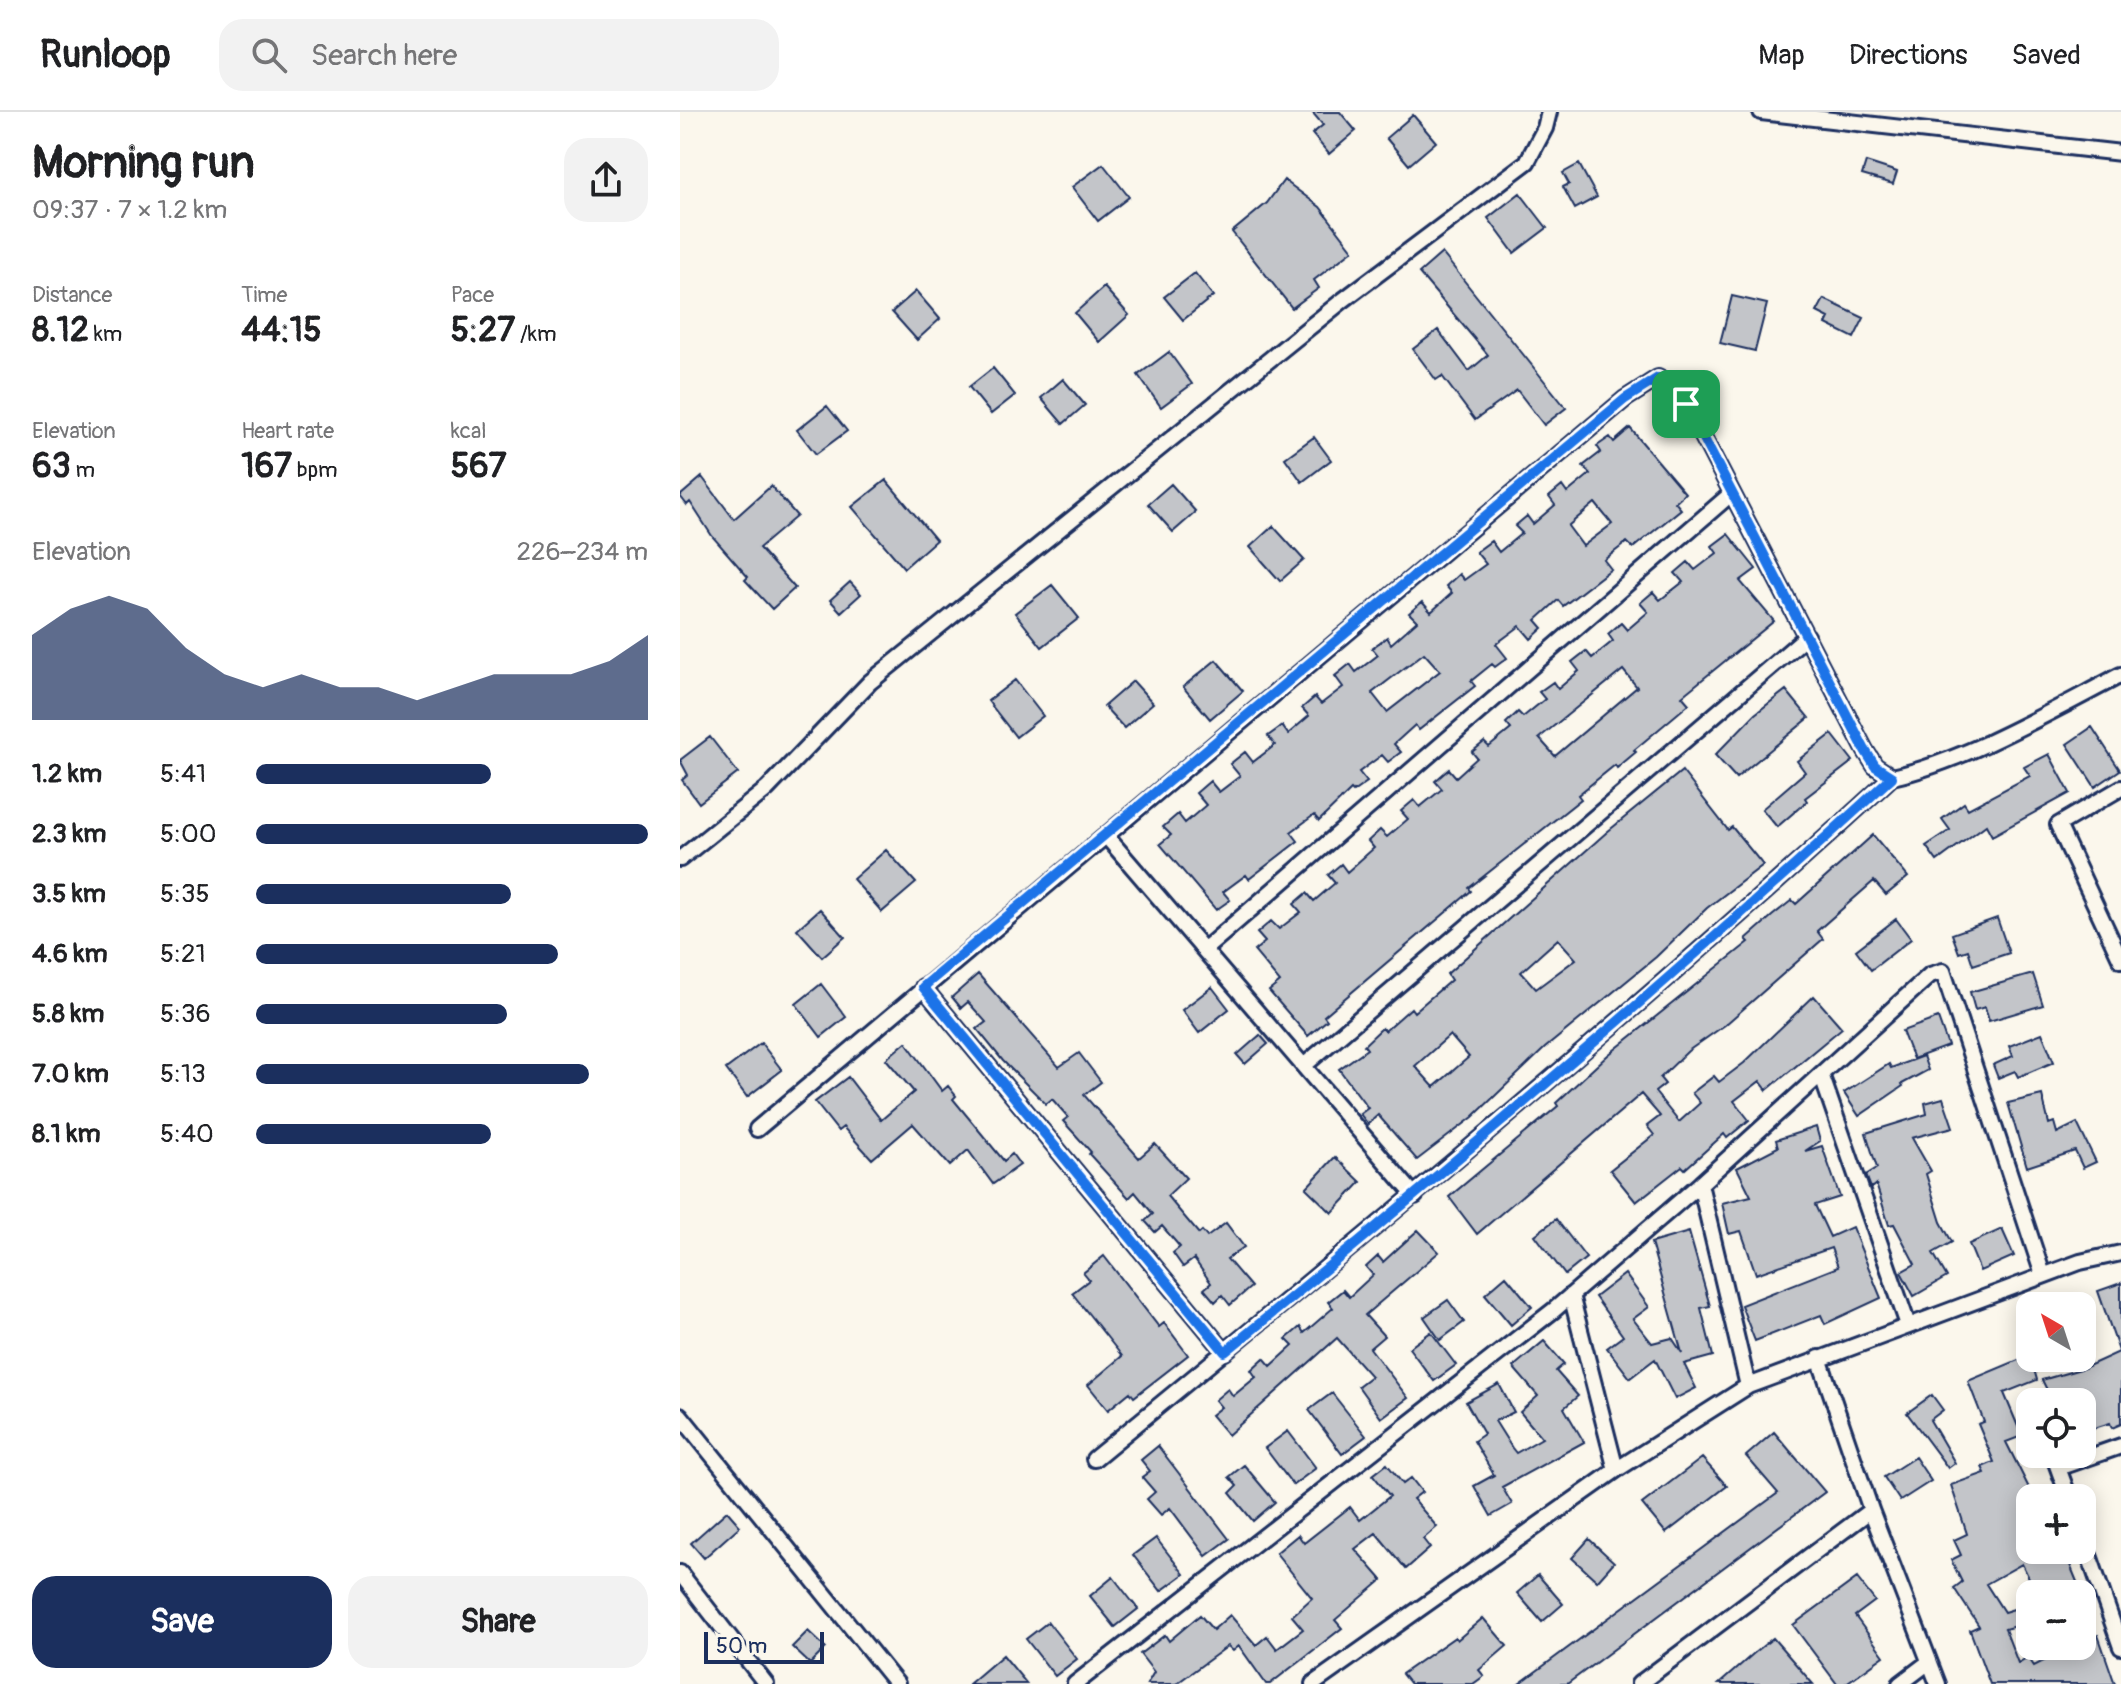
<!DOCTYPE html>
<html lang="en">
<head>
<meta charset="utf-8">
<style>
	:root { --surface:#fff; --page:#f2f2f2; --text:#202124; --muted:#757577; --line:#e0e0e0; --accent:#1b2f5e }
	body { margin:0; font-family:Pangolin,sans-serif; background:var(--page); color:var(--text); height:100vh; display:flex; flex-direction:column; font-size:30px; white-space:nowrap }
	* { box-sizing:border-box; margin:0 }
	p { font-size:26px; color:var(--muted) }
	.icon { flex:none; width:44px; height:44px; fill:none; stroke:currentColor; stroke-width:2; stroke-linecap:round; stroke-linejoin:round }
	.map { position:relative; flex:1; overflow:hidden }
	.sheet { display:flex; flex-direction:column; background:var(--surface); width:680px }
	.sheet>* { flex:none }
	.needle { width:52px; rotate:321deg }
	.fabs { position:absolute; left:1336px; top:1180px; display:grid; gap:16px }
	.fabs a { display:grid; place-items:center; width:80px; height:80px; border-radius:16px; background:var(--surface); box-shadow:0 4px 20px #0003; font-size:40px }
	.scale { position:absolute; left:24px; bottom:20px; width:120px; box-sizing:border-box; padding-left:8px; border:4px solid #1b2f5e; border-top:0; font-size:22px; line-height:28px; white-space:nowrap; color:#1b2f5e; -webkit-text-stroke:6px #fbf7ec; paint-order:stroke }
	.pin { position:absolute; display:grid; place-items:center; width:68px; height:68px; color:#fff; margin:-34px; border-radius:16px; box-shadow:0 4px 12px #0006 }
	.round { display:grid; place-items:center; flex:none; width:84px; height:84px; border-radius:24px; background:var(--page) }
	.overview { display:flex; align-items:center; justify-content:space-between; height:136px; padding:0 32px }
	h1 { font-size:44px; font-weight:800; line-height:60px }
	.figures { display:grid; grid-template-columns:repeat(3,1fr); gap:12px; height:136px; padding:8px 32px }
	.figures div { display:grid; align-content:center }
	.figures b { font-size:34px; font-weight:800 }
	.figures small { font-size:22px; font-weight:400 }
	.figures p { font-size:22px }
	.chart { height:224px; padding:16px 32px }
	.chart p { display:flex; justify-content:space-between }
	.chart svg { width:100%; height:144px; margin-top:8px; fill:var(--accent); opacity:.7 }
	.action { display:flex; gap:16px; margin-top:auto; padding:16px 32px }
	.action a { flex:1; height:92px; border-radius:24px; background:var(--accent); color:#fff; font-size:32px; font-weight:800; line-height:92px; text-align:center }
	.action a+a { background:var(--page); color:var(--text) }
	ul { padding:0 32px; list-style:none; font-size:26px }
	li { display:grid; grid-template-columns:128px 96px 1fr; align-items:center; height:60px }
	li i { height:20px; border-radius:10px; background:var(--accent) }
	header { display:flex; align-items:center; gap:48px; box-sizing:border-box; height:112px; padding:0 40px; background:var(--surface); border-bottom:2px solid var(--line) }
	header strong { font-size:38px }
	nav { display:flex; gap:44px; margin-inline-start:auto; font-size:28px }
	.search { width:560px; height:72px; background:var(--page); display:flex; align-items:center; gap:20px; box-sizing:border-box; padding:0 28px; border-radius:24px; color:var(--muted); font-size:30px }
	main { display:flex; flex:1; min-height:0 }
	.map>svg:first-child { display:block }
	.building { fill:#c3c5c9; stroke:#1b2f5e; stroke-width:2; fill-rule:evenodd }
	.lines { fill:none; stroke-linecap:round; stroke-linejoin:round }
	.minor-casing { stroke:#1b2f5e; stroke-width:20 }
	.minor { stroke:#fbf7ec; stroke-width:14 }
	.route-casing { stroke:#fff; stroke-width:16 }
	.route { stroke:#1a73e8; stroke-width:10 }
</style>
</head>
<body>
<header>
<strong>Runloop</strong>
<div class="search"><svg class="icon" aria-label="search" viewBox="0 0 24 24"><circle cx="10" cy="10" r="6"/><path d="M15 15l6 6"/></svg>Search here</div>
<nav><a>Map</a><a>Directions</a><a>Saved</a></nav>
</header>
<main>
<section class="sheet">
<div class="overview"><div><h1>Morning run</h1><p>09:37 · 7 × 1.2 km</p></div><a class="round"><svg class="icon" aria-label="share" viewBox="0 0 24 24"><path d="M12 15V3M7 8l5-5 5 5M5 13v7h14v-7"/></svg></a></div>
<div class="figures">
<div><p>Distance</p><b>8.12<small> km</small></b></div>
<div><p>Time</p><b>44:15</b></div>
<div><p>Pace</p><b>5:27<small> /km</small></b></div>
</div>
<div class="figures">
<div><p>Elevation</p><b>63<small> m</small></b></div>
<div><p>Heart rate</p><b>167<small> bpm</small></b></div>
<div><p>kcal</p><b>567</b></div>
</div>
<div class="chart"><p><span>Elevation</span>226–234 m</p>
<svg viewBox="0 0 160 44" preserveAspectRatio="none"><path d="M0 44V18L10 10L20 6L30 10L40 22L50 30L60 34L70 30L80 34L90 34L100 38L110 34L120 30L130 30L140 30L150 26L160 18V44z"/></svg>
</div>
<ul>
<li><b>1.2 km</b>5:41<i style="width:60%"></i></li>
<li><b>2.3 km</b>5:00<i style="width:100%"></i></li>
<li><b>3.5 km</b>5:35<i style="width:65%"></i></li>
<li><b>4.6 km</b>5:21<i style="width:77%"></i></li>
<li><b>5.8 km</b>5:36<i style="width:64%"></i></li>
<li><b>7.0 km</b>5:13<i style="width:85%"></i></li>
<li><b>8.1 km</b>5:40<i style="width:60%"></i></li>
</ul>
<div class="action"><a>Save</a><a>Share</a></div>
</section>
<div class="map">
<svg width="1441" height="1572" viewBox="0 0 1441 1572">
	<rect width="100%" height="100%" fill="#fbf7ec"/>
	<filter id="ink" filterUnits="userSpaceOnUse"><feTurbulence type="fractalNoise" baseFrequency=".0125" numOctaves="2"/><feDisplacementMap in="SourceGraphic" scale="16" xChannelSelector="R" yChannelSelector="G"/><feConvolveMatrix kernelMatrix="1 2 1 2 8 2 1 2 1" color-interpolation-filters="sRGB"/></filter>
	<g filter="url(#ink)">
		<path class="building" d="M632,0H660L676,19L649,42L632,22L643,13Z
			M733,3L756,30L729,53L706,26Z
			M1186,50L1217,60L1213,72L1182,63Z
			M423,52L449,85L418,109L392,75Z
			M899,52L917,85L895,97L883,75L889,72L883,61Z
			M604,68L640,95L673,138L634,168L639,176L612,196L552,120L587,91Z
			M840,81L867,116L834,141L808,106Z
			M762,141L886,296L864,313L837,278L795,308L762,264L756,268L733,237L758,218L789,259L808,243L739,161Z
			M515,161L533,184L503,208L484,185Z
			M424,175L449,203L419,230L395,201Z
			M236,179L260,207L237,228L212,200Z
			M1052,184L1087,192L1075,239L1040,231Z
			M1144,187L1184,206L1174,226L1146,212L1149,206L1137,200Z
			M489,240L512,272L481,295L458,263Z
			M313,256L335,283L311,302L289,275Z
			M383,267L405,293L383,312L361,286Z
			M147,294L167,319L136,342L117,318Z
			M950,316L1005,381L995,390L1001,397L953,436L947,430L924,448L931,457L883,494L878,488L856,508L863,516L851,527L840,514L816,532L827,546L815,555L812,552L791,569L795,574L739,618L735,613L714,632L721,640L708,650L702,643L679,660L687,670L673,680L671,678L639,709L634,703L611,720L618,729L569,767L566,763L543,780L550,788L536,798L480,732L491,723L483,715L498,702L505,711L526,693L516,681L530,669L539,680L560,664L550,652L565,640L573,650L595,633L588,624L602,614L608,622L629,604L622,596L635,585L641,592L663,575L655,564L670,552L676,560L698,543L692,536L707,525L711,532L737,509L729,501L742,490L751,500L772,481L766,474L779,462L784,468L806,452L796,440L811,429L819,440L842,421L835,414L847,404L853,412L875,393L869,385L882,374L887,381L910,362L903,354L921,340L917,334L930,325L934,330ZM915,391L932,412L903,434L888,414ZM744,541L760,559L707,600L692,581Z
			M634,325L651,348L622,370L605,346Z
			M22,365L54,407L91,374L117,404L79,436L115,476L92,497L65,468L68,465L32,424L10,390L7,393L0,384Z
			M206,368L256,428L224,456L172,395Z
			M491,372L516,400L493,420L468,392Z
			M593,414L624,448L600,469L570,435Z
			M1048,422L1076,457L1060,469L1094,509L1002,584L1009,592L954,638L956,640L937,656L935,653L898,683L901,687L789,776L791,779L644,904L647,908L628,924L589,879L600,870L574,839L585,830L577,821L591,809L599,817L621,800L614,792L627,781L634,789L655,771L648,763L661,752L667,760L694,736L688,729L700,718L707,725L728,707L721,699L734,688L740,695L762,677L755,669L769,657L776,665L797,646L792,640L804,630L809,635L831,617L826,611L838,600L843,605L865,587L859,580L873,570L878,577L899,559L892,550L906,539L912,546L933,529L928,522L941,511L947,518L968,500L960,491L973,480L980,488L1003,470L995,461L1008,450L1015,458L1037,441L1032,434ZM943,558L957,575L875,644L859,626Z
			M170,470L181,482L161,500L150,488Z
			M372,473L399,506L362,535L335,501Z
			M536,548L563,579L530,607L503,575Z
			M335,568L363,604L336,625L308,589Z
			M453,569L473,591L444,616L424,594Z
			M1106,578L1129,606L1056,666L1035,643L1075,602Z
			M1412,615L1440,658L1415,675L1387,632Z
			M1152,622L1173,649L1125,686L1127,689L1097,715L1082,697L1125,660L1117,649Z
			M30,625L58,661L19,691L2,668L8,663L0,648Z
			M1369,642L1390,681L1312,724L1306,713L1257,749L1246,734L1270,718L1262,707L1284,691L1288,697L1350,664L1344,655Z
			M1002,659L1048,718L1052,715L1083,753L1027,796L976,845L865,936L793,1005L737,1048L698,1003L688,1012L680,1002L688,996L659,957L687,937L684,933L702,916L705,919L731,896L734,900L771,868L767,862L927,720ZM878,827L896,847L856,877L841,860ZM770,923L789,945L754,975L735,954Z
			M1193,723L1228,765L1206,783L1194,769L1137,819L1143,827L1045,913L1008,939L980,966L985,972L975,980L999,1010L1020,991L1012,981L1034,964L1039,970L1064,951L1134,884L1162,916L1087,978L1080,969L1054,989L1069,1008L1047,1026L1044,1022L1005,1057L1002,1054L956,1090L930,1058L974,1023L967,1014L980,1004L961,982L797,1122L769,1085L878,994L876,991L928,943L1069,830L1066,827L1092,804L1112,788L1116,792Z
			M206,738L236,771L202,800L173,767Z
			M140,797L165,825L142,845L117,817Z
			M1317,806L1329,841L1293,853L1288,838L1279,841L1272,822Z
			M1216,807L1231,827L1191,858L1176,838Z
			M298,862L379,955L399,941L421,970L404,983L459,1046L475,1032L506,1066L487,1084L519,1122L522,1119L527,1125L546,1111L564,1135L547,1147L571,1175L550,1193L542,1183L535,1190L524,1177L531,1171L514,1147L503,1155L493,1141L500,1135L482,1114L475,1120L465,1109L473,1102L455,1080L449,1086L409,1042L411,1040L383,1009L388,1005L372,987L366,992L323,949L297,917L306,910L288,890L281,896L272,885Z
			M1353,862L1363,893L1309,909L1305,895L1295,898L1290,880Z
			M141,872L166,905L141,925L116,892Z
			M532,875L549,897L519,921L502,898Z
			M1258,906L1268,934L1233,947L1222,919Z
			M1362,921L1374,950L1338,965L1335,959L1318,966L1313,953L1333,944L1329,934Z
			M580,923L588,932L565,952L557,943Z
			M226,930L262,979L268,974L276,984L273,987L324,1049L332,1042L340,1053L313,1072L288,1038L270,1054L233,1012L192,1047L163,1015L158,1019L135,990L168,965L201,1008L234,980L206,947Z
			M81,931L102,958L67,985L46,957Z
			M1243,944L1248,958L1222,972L1223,974L1179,1004L1164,981L1209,952L1211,956Z
			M1362,983L1369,1012L1374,1010L1377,1021L1397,1011L1416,1050L1403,1056L1395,1039L1347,1055L1328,991Z
			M1263,986L1273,1015L1232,1026L1251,1059L1246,1062L1261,1110L1272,1130L1253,1141L1267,1165L1234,1184L1221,1160L1235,1152L1214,1112L1209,1113L1196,1072L1191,1076L1186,1063L1197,1056L1186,1021L1247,1002L1245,991Z
			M1136,1015L1140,1029L1125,1039L1142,1034L1160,1085L1135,1093L1150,1125L1172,1115L1201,1186L1145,1212L1141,1203L1075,1229L1061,1193L1158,1155L1151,1136L1076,1162L1061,1119L1049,1122L1042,1091L1071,1084L1057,1056L1098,1035L1096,1028Z
			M655,1045L681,1070L652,1101L626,1076Z
			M876,1107L906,1146L885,1163L855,1123Z
			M1322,1117L1334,1144L1300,1159L1289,1132Z
			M738,1118L759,1140L685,1203L704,1224L690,1236L728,1286L701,1306L678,1274L691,1264L657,1226L548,1323L531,1303L541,1295L535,1288L548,1277L553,1284L576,1265L571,1258L584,1246L591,1254L613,1234L606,1227L620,1215L624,1221L653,1196L648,1190L663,1178L669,1185L693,1163L686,1155L698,1144L703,1150Z
			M1009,1120L1030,1194L1021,1196L1033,1244L1004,1252L1016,1276L995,1287L975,1247L950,1266L927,1236L943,1224L915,1185L945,1162L969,1195L953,1207L972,1231L992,1226L1002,1241L971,1131Z
			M424,1144L479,1215L484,1211L508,1243L454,1285L450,1280L428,1298L408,1273L442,1244L392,1181L409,1168L403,1161Z
			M826,1164L852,1195L831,1213L805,1182Z
			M1441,1171V1238L1439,1239L1418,1179Z
			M768,1188L784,1210L760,1228L744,1205Z
			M751,1220L776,1253L754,1269L729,1236Z
			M864,1229L884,1252L876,1259L898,1284L884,1296L904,1330L822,1375L832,1392L811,1404L794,1374L814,1363L794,1329L804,1322L786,1290L819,1272L834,1300L815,1309L832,1336L836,1341L862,1326L840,1300L858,1284L833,1255Z
			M1441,1239V1312L1432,1316L1430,1311L1402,1320V1290H1373L1362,1268L1404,1256Z
			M1350,1243L1357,1268L1324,1281L1342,1324L1326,1330L1354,1386H1350V1438H1384L1402,1482H1357L1342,1452L1306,1472L1324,1500L1350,1492V1510L1325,1517L1338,1551L1348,1545L1354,1554L1393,1534H1402V1530L1418,1523L1435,1572H1310L1290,1518L1299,1514L1274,1476L1282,1470L1271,1448L1281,1443L1274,1428L1287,1422L1271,1373L1305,1361L1302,1355L1314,1350L1298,1312L1304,1310L1288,1269Z
			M652,1281L686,1324L662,1342L629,1298Z
			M1252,1283L1263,1298L1250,1308L1275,1351L1268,1356L1227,1301Z
			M608,1319L636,1356L613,1373L585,1336Z
			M1094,1320L1145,1380L887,1572H839L1098,1381L1066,1344Z
			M478,1334L549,1427L526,1444L490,1396L481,1403L467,1387L475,1380L462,1365L470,1359L461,1348Z
			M1235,1345L1251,1369L1220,1389L1204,1365Z
			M1022,1346L1047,1374L986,1421L962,1392Z
			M707,1352L723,1372L731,1366L742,1380L733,1387L757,1415L743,1427L750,1436L726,1457L696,1421L675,1437L702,1468L655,1508L662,1516L590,1572H586L559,1534L553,1539L548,1534L496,1572H467L474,1560L460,1542L485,1523L489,1529L520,1503L533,1518L550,1503L576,1533L587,1524L597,1537L623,1517L612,1504L632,1486L596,1441L618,1423L624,1431L670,1395L680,1408L710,1384L693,1363Z
			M564,1353L595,1390L573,1409L550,1381L557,1374L549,1365Z
			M47,1399L60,1414L24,1446L11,1431Z
			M476,1426L504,1462L481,1479L453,1443Z
			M909,1427L934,1450L917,1469L892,1446Z
			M858,1463L883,1492L862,1510L837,1481Z
			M433,1465L458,1497L435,1515L410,1484Z
			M1177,1466L1195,1489L1175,1504L1204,1544L1165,1572H1157L1113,1513Z
			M803,1506L827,1534L799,1558L804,1564L793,1572H730L722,1562L775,1525L777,1528Z
			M368,1510L397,1547L375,1564L346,1527Z
			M128,1519L146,1536L130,1552L112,1535Z
			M1093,1526L1133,1572H1039L1073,1542Z
			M323,1543L347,1572H289Z"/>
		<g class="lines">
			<defs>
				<path id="minor" d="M1081,0L1441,41
					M1441,676L1378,713L1441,848
					M427,725L735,1084
					M0,747L87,677L190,570L662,189L847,50L865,16L869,0
					M525,837L1052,381
					M243,875L545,1240
					M626,952L1127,524
					M1141,962L1228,1213
					M77,1017L945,287L978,266L989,272L1006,292L1185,638L1195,654L1212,665C1284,650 1375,597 1441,563
					M1020,1072L1068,1274
					M891,1183L936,1358
					M1139,1246L1191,1398L1258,1572
					M0,1303L217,1572
					M1373,1342L1389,1386
					M414,1347C685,1125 955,902 1212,665
					M1378,1356L1441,1334
					M1402,1423L1441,1535
					M0,1461L86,1572
					M395,1572L874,1198L1020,1072L1250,863L1263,859L1363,1163
					M633,1572L936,1358L1068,1274L1400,1150L1441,1141
					M959,1572L1191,1398
					M1220,1572L1249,1550"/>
			</defs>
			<use href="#minor" class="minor-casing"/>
			<use href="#minor" class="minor"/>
		</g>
	</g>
	<g class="lines" filter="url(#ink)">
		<defs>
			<path id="route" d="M978,266L989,272L1006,292L1185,638L1195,654L1212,665C996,864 772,1054 545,1240L243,875L945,287Z"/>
		</defs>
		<use href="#route" class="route-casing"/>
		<use href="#route" class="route"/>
	</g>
</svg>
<div class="fabs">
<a><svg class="needle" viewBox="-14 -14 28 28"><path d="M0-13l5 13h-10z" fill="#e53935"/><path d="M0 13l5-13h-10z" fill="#757577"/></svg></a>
<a><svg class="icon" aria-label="locate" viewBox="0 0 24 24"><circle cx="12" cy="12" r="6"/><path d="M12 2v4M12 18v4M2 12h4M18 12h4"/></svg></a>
<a>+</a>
<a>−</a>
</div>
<div class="scale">50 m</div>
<div class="pin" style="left:1006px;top:292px;background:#1e9e55"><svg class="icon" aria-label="arrive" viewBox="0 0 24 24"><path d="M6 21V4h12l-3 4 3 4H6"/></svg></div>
</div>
</main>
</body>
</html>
